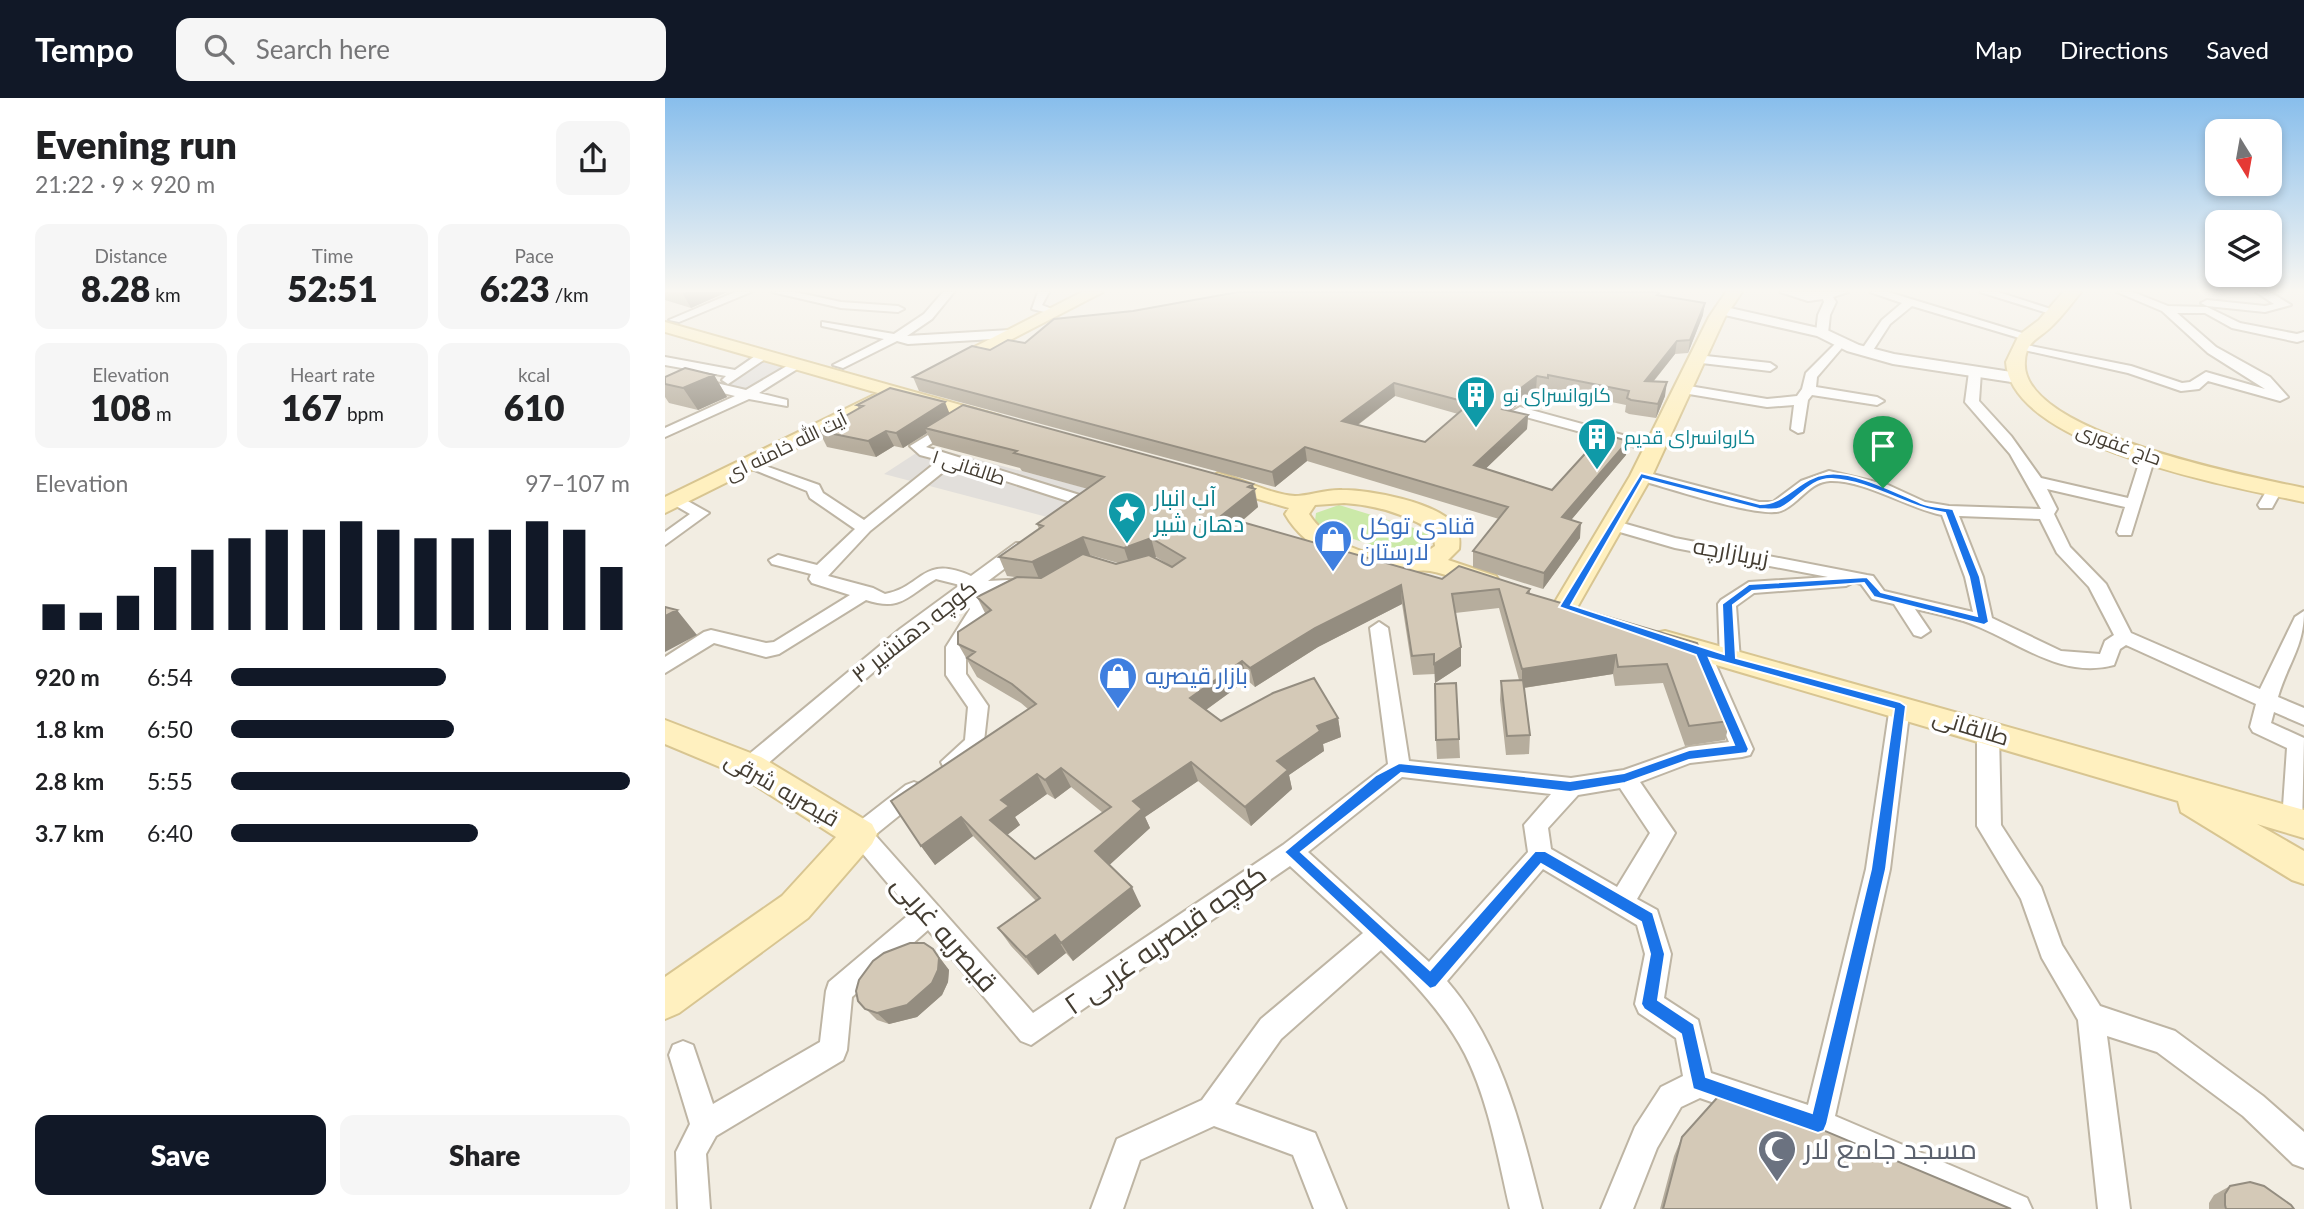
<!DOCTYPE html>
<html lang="en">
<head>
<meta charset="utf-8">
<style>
	:root { --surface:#fff; --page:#f6f6f6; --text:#202124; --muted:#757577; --accent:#111827 }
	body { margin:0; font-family:Lato,Cairo,sans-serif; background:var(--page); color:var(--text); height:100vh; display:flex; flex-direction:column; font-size:26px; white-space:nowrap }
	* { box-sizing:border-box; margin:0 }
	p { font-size:23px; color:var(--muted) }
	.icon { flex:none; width:38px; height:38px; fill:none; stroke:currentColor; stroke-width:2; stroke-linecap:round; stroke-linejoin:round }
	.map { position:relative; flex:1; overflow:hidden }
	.side { display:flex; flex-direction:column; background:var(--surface); width:665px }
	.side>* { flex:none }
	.needle { width:46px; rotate:169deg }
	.fabs { position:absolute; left:1540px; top:21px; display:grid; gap:14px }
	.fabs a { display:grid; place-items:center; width:77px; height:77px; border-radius:14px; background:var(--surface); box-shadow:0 4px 10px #0003; font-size:35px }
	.pin { position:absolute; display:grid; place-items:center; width:60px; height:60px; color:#fff; margin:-72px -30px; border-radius:50% 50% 50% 0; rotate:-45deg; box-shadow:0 0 7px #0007 }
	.pin .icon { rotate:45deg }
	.round { display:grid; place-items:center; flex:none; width:74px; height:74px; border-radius:14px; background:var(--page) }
	.head { display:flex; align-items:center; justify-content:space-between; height:119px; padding:0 35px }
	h1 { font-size:38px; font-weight:800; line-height:52px }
	.stats { display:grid; grid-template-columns:repeat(3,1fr); gap:10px; height:119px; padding:7px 35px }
	.stats div { display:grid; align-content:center; border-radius:14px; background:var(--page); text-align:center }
	.stats b { font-size:35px; font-weight:800 }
	.stats small { font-size:19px; font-weight:400 }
	.stats p { font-size:19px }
	.chart { height:196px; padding:14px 35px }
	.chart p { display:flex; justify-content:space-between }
	.chart svg { width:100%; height:126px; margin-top:7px; stroke:var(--accent); stroke-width:6 }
	.primary-button { display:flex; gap:14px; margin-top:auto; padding:14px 35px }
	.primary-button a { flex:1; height:80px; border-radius:14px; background:var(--accent); color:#fff; font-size:28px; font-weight:800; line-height:80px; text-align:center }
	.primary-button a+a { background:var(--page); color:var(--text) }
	ul { padding:0 35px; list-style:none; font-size:23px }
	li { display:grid; grid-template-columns:112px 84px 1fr; align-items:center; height:52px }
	li i { height:18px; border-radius:9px; background:var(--accent) }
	header { display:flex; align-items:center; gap:42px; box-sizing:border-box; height:98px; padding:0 35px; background:var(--accent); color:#fff }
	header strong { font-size:33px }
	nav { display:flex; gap:38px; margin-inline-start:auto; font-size:24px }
	.search { width:490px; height:63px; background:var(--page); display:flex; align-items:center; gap:18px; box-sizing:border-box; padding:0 24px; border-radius:14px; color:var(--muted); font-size:26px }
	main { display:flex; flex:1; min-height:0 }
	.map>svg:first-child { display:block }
	.green { fill:#cbe9a8 }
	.parking { fill:#e2dfdb }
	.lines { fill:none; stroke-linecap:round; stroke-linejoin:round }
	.minor-casing { stroke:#beb5a4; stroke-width:4 }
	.tertiary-casing { stroke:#beb5a4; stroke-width:4 }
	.secondary-casing { stroke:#d8c591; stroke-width:4 }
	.minor { fill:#fff; fill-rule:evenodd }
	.tertiary { fill:#fff; fill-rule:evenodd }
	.secondary { fill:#fff0bf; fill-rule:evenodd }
	.wall { fill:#b6ad9d; fill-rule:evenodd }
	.shaded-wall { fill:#948d80 }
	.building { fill:#d4c9b7; stroke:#948d80; stroke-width:2; fill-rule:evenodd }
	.route { fill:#1a73e8; stroke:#fff; stroke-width:2; fill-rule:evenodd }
	.labels { text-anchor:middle; stroke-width:7; stroke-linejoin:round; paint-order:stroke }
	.far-culture-label { font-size:19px; fill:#0d838f; stroke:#fff; text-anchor:start }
	.far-street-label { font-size:19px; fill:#443d32; stroke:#fff }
	.culture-label { font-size:23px; fill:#0d838f; stroke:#fff; text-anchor:start }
	.shop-label { font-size:23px; fill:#366cbe; stroke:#fff; text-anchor:start }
	.street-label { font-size:23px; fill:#443d32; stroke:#fff }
	.near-street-label { font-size:28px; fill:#443d32; stroke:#fff }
	.near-worship-label { font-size:28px; fill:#5b616d; stroke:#fff; text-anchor:start }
</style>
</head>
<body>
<header>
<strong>Tempo</strong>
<div class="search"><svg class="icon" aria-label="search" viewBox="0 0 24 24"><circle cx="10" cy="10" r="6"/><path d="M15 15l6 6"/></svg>Search here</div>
<nav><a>Map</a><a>Directions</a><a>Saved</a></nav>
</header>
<main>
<section class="side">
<div class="head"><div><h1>Evening run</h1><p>21:22 · 9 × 920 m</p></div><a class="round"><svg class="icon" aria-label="share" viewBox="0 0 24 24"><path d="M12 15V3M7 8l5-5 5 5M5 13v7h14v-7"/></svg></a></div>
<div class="stats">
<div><p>Distance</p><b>8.28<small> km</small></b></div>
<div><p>Time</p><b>52:51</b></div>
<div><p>Pace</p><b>6:23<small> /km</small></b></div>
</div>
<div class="stats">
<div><p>Elevation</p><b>108<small> m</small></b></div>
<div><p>Heart rate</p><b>167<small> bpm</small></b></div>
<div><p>kcal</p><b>610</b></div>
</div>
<div class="chart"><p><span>Elevation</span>97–107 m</p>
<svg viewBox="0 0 160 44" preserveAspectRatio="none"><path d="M5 44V35M15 44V38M25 44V32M35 44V22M45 44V16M55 44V12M65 44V9M75 44V9M85 44V6M95 44V9M105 44V12M115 44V12M125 44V9M135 44V6M145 44V9M155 44V22"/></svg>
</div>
<ul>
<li><b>920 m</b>6:54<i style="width:54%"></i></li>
<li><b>1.8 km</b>6:50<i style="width:56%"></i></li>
<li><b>2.8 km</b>5:55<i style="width:100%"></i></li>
<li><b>3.7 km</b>6:40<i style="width:62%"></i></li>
</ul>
<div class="primary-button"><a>Save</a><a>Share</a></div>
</section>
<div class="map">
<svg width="1639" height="1111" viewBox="0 0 1639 1111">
	<rect width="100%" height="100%" fill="#f2ede2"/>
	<path class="green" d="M674,407L762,434L767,443C739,466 690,440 658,430L650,423L651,415Z"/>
	<path class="parking" d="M98,261L122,270L84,292L61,287Z
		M262,348L424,391L382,419L219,376Z"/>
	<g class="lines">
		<defs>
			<path id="minor" d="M70,194H86L14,224L4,222Z
				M107,194H130L176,204L233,208L239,211L233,214L176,210Z
				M278,194H289L267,221L242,238L345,232L351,236L345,240L243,246L232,243L178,270L168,267L219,241L157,228V224L229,236L259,216Z
				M373,194H384L377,207L392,213V217L367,211Z
				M1115,194H1183L1168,199L1171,204L1165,217L1163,235L1157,239L1151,235L1153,217L1159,204L1158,201L1143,203Z
				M1205,194H1223L1367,238L1361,242L1247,208L1225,226L1205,257H1197L1195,254L1217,222L1237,205Z
				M1315,194H1333L1395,214L1389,217Z
				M1452,194H1468L1503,208L1542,209L1575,225L1632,236L1639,234V242L1632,244L1567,230L1540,215H1512L1551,249L1605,279L1623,299L1615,303L1543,283L1534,291L1516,293L1463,275L1350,250L1356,246L1466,268L1517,285L1525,284L1541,274L1600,291L1543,255L1497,213Z
				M1591,194H1605L1626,207L1600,214L1542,208L1536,205L1542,202L1600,208L1609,206Z
				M1176,240L1182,244L1152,279L1151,289L1212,299L1219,303L1212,307L1147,297L1143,302L1138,334L1133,335L1126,331L1129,307L1102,309L1018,295L1011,291L1018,287L1102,301L1132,298L1137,291L1141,275Z
				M93,256L103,259L63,286L57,282L61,278L0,267V259L70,272Z
				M1032,257L1105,265L1111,269L1105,273L1028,264V258Z
				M127,265L137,268L94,295L122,302V308L84,301L0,339V330L70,298L34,289L0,288V280L34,281L81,292Z
				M1310,270L1316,274L1314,303L1346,338L1376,380L1463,400L1476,359L1483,355L1490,359L1466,437H1454L1452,434L1460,409L1382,391L1392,411L1389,416L1405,449L1441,486L1466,535L1595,591L1630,519L1639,513C1639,549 1623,565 1613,599L1639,610V627L1609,614L1606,625L1639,640L1637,730L1629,732L1621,730L1617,723L1622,650L1588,634L1585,629L1591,606L1461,547L1455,551L1449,567C1399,581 1357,547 1314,529C1294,520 1272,516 1250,511L1265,533L1256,539L1249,537L1229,506L1207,501L1196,486L1189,484L1181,488L1089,495L1071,508L1075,562L1065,569L1055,562L1053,506L1056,502L1084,484L1163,479L1010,450L941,430L939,427L947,422L1010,440L1202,477L1208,478L1219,493L1308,514L1300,479L1277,417C1242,410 1200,382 1165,383C1144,384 1134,406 1116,413C1095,421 997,388 971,381L968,378L976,373L1094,404H1108L1136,383L1164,373L1223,387L1260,404L1284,408L1376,411L1345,356L1300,304L1304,274ZM1294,418L1375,421L1392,455L1424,489L1449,537L1440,543L1435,556L1396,553L1327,520L1318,479Z
				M855,309L994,347L996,350L989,354L850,316L848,313Z
				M286,323L291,324V330L261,349L421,399L423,402L421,405H409L288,366L205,433L163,478L208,490L220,496C258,489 257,456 306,478L351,445H363L365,449L363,453L323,483L360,481L369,487L366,491L348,496L333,492L317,501L323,511L301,549V576L323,608L318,652L287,672L279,670L276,664L300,642L303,609L281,577V549L305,511L299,501L249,539L93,674L85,676L77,674L74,668L77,662L235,531L295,487L271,481C243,497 237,514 201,502L114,556L101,559L49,545L0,575V559L39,534L46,532L101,545L109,544L185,497L147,485L144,481L146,476L107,466L104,462L113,457L152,467L190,431L145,400L142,393L77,367L79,364H89L154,387L158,395L199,422L274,362L255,357L245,348Z
				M1610,385L1618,390L1607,410H1595L1593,407L1605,387Z
				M12,397L44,415L0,447V434L25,416L6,405V399Z
				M714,524L723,530L744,663L906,680L959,672L1024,649L1064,644L1026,554L1036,547L1043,549L1088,651L1085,657L1077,659L1025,665L975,684L1010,735L972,801L992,812L1006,856L999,900L1033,922L1046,975L1143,1007L1201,771L1225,608L1228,603H1242L1245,608L1225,771L1170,1018L1362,1100L1367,1111H1314L1151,1040L1035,1000L1016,1009L992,1050L968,1111H936L970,1029L996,989L1018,978L1011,940L974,915L970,906L980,856L972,827L878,771L782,883C838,948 856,1030 877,1111H845C833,1060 824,1004 800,956C779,916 748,883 716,852L616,941L570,1006L650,1035L681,1111H649L628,1057L549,1028L475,1062L458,1111H426L452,1041L537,1002L596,921L698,835L625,768L366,947L356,943L263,832L187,899L182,952L178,962L51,1038L41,1056L45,1111H13L11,1054L25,1026L4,957L8,947L18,943L28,947L48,1006L155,944L161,893L164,884L247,814L187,743L183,736L187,729L241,687L249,684L257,687L260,693L257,699L210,737L368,915L618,747L723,666L705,530ZM737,679L886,696L859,727L863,754L764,864L643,754ZM955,690L985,735L952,789L886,751L883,730L913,697Z
				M1323,627L1330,629L1334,635L1336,727L1376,789L1397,847L1435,908L1510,933L1598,998L1639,1034V1070L1628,1066L1578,1018L1492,954L1442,938L1465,1111H1433L1413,922L1377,860L1356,801L1312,728V635L1316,629Z"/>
			<path id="tertiary" d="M1056,208L1162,232L1194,247L1229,256L1353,275L1361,280L1353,285L1228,266L1182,253L1152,238L1051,215V209Z"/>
			<path id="secondary" d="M417,194H438L291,270L285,272L276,266Z
				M1061,194H1077L1060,219L987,378L909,515L900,518L891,515L887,509L965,378L1044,219Z
				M1398,194H1416C1407,205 1398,217 1388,227C1376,240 1361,242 1360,263C1353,335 1586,379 1639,390V404C1570,389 1346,350 1341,264L1354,237L1374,222Z
				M0,224L335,318L338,322L328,328L222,298L224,301L221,305L0,415V399L213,295L0,234Z
				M553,375C576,381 608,397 630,398C643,398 662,391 677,392C705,392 770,404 789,426C795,433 795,442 794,451L783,462L831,478L835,484L831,490L822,492C803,487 784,476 765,473C754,471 743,475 732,474C688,469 643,456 620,416L624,410L545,387L542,382ZM679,405C712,407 740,416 768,433L770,448C737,474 665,451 644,416L650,407Z
				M1000,533L1639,712V740L1592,726L1639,753V786L1627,782L1516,714L1513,703L990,549L986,542L990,535Z
				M0,622L96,659L207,726L212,736L207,746L143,820L14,915L0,921V879L117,798L171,739L74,677L0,646Z"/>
		</defs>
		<use href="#minor" class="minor-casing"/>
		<use href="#tertiary" class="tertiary-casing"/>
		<use href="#secondary" class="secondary-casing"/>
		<use href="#minor" class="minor"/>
		<use href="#tertiary" class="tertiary"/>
		<use href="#secondary" class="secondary"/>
	</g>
	<path class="wall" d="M0,194H62L26,210L0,202Z
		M993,198L1038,217L1023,255L1010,256L989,283L1000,298L991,320L964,316L960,314L961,307L883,291V294L871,292L845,313L863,317L862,331L820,371L887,392L961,357L906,422L915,440L878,491L808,469V453L834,421L642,363L610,389L254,293L248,279L325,252L360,245ZM730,298L793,316L760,344L693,327Z
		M49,277L62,299L33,312L4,305L0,299V279Z
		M192,307L284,315L589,391H590L593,409L576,424L777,481L865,491V496L1032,545L1065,623L1060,642L1020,648L998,585L950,588L948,576L859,590L865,637L864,656L841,657L835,602L836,583L854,582L834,510L790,515L796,549V568L770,585V576L748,577L737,506L653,549L590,589L582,582L541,612L556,623L673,620L676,639L658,646L659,653L624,677L627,691L586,728L533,683L480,719L485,730L444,767L476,808L408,863L401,855L373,877L346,848L333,830L371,803L308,738L270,767L256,748L363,611L356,605L312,579L293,546L320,515L312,499L350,479L342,478L334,459L374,431L372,426L423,391L357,373L355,370L268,347L262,335L238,350L229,348L211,359L162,349L154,333L194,311ZM425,457L453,465L451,466ZM491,459L507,469L489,460ZM406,689L438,715L370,761L342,737L355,727L350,719L382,696L390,701Z
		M791,585L795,660L772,661L771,642Z
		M268,851L284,872L283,884L277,897L252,919L224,926L212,922L193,903Z
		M1017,1039L1346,1111H995L1009,1058Z
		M1565,1088L1629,1111H1544V1105L1549,1097Z"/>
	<path class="shaded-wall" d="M21,194H62L26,210L18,196Z
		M1040,205L1038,217L1023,255L1025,242Z
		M1012,243L1010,256L978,296L980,283Z
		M49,277L62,299L33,312L18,290Z
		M872,278L871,292L847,311L837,325V311L847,297Z
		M1002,284L1000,298L991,320L993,306Z
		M729,285L730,298L679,337L677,323Z
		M280,304L286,319L260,330L262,335L238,350L231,335Z
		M863,317L862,331L809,382V367Z
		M221,333L229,348L211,359L203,343Z
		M963,343L961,357L896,434L897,419Z
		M640,349L642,363L610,389L607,374Z
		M588,386L593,409L560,437L556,418Z
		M916,425L915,440L878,491L879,475Z
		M418,439L425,457L375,483L367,464Z
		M486,440L491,459L465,468L459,450Z
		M736,487L737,506L653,549L590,589L585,570L650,530Z
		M12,512L32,537L0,554V518Z
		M796,549V568L770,585L769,566Z
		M951,557L948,576L857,590V571Z
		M577,563L582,582L531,619L525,600Z
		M673,620L676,639L658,646L659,653L624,677L627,691L586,728L580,709L612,663L652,628Z
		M526,664L533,683L480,719L485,730L439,772L430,753L468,703Z
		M396,670L406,689L390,701L380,682Z
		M372,676L382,696L350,719L355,727L337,741L325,722L336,702Z
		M296,719L308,738L270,767L256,748Z
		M467,789L476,808L408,863L396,845Z
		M390,837L401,855L373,877L361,859Z
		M268,851L284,872L283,884L277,897L252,919L224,926L212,915Z"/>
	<path class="building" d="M573,194H990L994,195L992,197L1040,205L1025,242L1012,243L980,283L1002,284L993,306L966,302L962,300L964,293L883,277V280L872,278L847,297L837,311L863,317L809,367L887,392L938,336L963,343L897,419L916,425L879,475L808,453L843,409L640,349L607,374L248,279L307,248L325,252L343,242L360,245L389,221L468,213ZM729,285L805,305L760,344L677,323Z
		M20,270L49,277L18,290L0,286V279Z
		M225,290L280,304L231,335L221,333L203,343L154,333L198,308L192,307Z
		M298,307L588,386L583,389L590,391L556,418L777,481L794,468L865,491L862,495L1032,545L1065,623L1024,628L1002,566L953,569L951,557L857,571L834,491L787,496L796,549L769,566V556L747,558L736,487L650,530L585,570L577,563L525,600L556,623L608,595L649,580L673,620L652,628L655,633L612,663L623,672L580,709L526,664L468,703L477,711L430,753L467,789L396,845L390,837L361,859L333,830L375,800L296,719L256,748L226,703L371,606L347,586L302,560L310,554L293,546V534L326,512L312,499L352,479L376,480L418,456L451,466L484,457L507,469L520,460L486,440L459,450L418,439L367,464L334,459L378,428L372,426L439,379L349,355L352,353L260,330ZM396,670L446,709L370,761L325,722L344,708L336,702L372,676L380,682Z
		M0,509L12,512L0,518Z
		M858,582L865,637L842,638L836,583Z
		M791,585L794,641L771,642L770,586Z
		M245,845H259L268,851L274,860L273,872L267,885L242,907L212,915L200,911L193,903L191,893L194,882L208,863L219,855Z
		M1060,991L1346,1111H998L1017,1039Z
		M1585,1084L1599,1088L1626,1107L1629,1111H1561L1560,1107V1096L1565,1088Z"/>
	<linearGradient id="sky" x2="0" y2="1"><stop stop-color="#88beec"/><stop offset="0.55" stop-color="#f9f7f2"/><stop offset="1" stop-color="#f9f7f2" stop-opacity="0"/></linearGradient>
	<rect width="1639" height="350" fill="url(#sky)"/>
	<path class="route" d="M976,375L1095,406C1122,406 1134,379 1162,376C1188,372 1232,395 1256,405C1265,409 1277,409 1288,411L1315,479L1324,524L1319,527L1209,499L1199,485L1087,493L1068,507L1071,560L1235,604L1241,608L1221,771L1162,1026L1159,1033L1153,1035L1028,991L1016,936L979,911L976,906L985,856L976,824L876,766L771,889L765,891L619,754L711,677L734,665L905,683L959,675L1024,652L1069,647L1031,557L894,509ZM978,381L1094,411C1101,411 1110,413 1116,410C1133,402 1145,380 1167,381C1207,383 1241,409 1280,415L1304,479L1312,518L1216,494L1202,479L1084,486L1057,506L1059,556L906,507ZM1044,560L1229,611L1206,771L1147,1015L1041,979L1029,926L993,902L1000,856L988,815L880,753H870L765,872L636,754L736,675L905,694L960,685L1024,662L1082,655L1084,651Z"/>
	<defs>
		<symbol id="building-pin" viewBox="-11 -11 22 30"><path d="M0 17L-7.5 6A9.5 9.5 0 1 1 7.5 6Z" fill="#0f9aa8" stroke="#fff"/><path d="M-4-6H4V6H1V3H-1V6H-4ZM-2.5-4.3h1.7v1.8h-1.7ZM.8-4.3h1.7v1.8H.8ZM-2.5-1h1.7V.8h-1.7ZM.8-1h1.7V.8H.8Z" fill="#fff"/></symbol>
		<symbol id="sight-pin" viewBox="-11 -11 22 30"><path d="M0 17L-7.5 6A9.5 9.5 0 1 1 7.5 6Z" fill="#0f9aa8" stroke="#fff"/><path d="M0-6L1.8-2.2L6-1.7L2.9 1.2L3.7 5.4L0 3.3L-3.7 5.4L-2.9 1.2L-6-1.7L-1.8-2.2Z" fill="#fff"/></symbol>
		<symbol id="shop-pin" viewBox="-11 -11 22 30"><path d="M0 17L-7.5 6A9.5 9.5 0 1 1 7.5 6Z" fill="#3f7fe0" stroke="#fff"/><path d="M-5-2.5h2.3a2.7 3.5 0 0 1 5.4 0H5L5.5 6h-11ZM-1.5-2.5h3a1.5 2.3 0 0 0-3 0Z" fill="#fff"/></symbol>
		<symbol id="mosque-pin" viewBox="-11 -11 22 30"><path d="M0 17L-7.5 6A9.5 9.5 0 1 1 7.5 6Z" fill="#6b7280" stroke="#fff"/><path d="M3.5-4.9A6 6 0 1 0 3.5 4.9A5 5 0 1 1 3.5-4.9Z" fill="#fff"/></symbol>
	</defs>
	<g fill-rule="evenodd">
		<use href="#building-pin" x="789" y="275" width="44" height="60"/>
		<use href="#building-pin" x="910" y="317" width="44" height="60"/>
		<use href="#sight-pin" x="440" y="391" width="44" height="60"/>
		<use href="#shop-pin" x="646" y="419" width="44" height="60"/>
		<use href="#shop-pin" x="431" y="556" width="44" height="60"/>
		<use href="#mosque-pin" x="1090" y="1029" width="44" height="60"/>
	</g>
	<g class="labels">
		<g class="far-culture-label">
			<text x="838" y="304">کاروانسرای نو</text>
			<text x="959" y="346">کاروانسرای قدیم</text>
		</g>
		<g class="far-street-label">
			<text transform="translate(1454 346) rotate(20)" y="7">حاج غفوری</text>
			<text transform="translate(121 348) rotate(-26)" y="7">آیت الله خامنه ای</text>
			<text transform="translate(304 369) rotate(18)" y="7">طالقانی ۱</text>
		</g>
		<g class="culture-label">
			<text x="489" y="408">آب انبار<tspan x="489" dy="26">دهان شیر</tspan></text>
		</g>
		<g class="shop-label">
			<text x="695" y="436">قنادی توکل<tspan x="695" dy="26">لارستان</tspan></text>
			<text x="480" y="586">بازار قیصریه</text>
		</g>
		<g class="street-label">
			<text transform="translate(1066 454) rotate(10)" y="8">زیربازارچه</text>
			<text transform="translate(249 533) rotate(-38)" y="8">کوچه دهنشیر ۳</text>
			<text transform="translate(1306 629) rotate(17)" y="8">طالقانی</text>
			<text transform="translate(117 691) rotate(30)" y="8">قیصریه شرقی</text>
		</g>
		<g class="near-street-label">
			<text transform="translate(280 835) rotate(49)" y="10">قیصریه غربی</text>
			<text transform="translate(500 841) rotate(-35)" y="10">کوچه قیصریه غربی ۲</text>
		</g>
		<g class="near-worship-label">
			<text x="1139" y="1061">مسجد جامع لار</text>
		</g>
	</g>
</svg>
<div class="fabs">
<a><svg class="needle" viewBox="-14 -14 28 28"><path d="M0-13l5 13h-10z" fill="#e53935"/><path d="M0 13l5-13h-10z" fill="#757577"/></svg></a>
<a><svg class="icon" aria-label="layers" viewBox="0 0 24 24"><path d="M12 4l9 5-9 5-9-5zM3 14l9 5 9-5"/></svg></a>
</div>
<div class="pin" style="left:1218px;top:390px;background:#1e9e55"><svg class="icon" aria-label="arrive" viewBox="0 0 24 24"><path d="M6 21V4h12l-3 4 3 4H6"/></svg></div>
</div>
</main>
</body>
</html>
